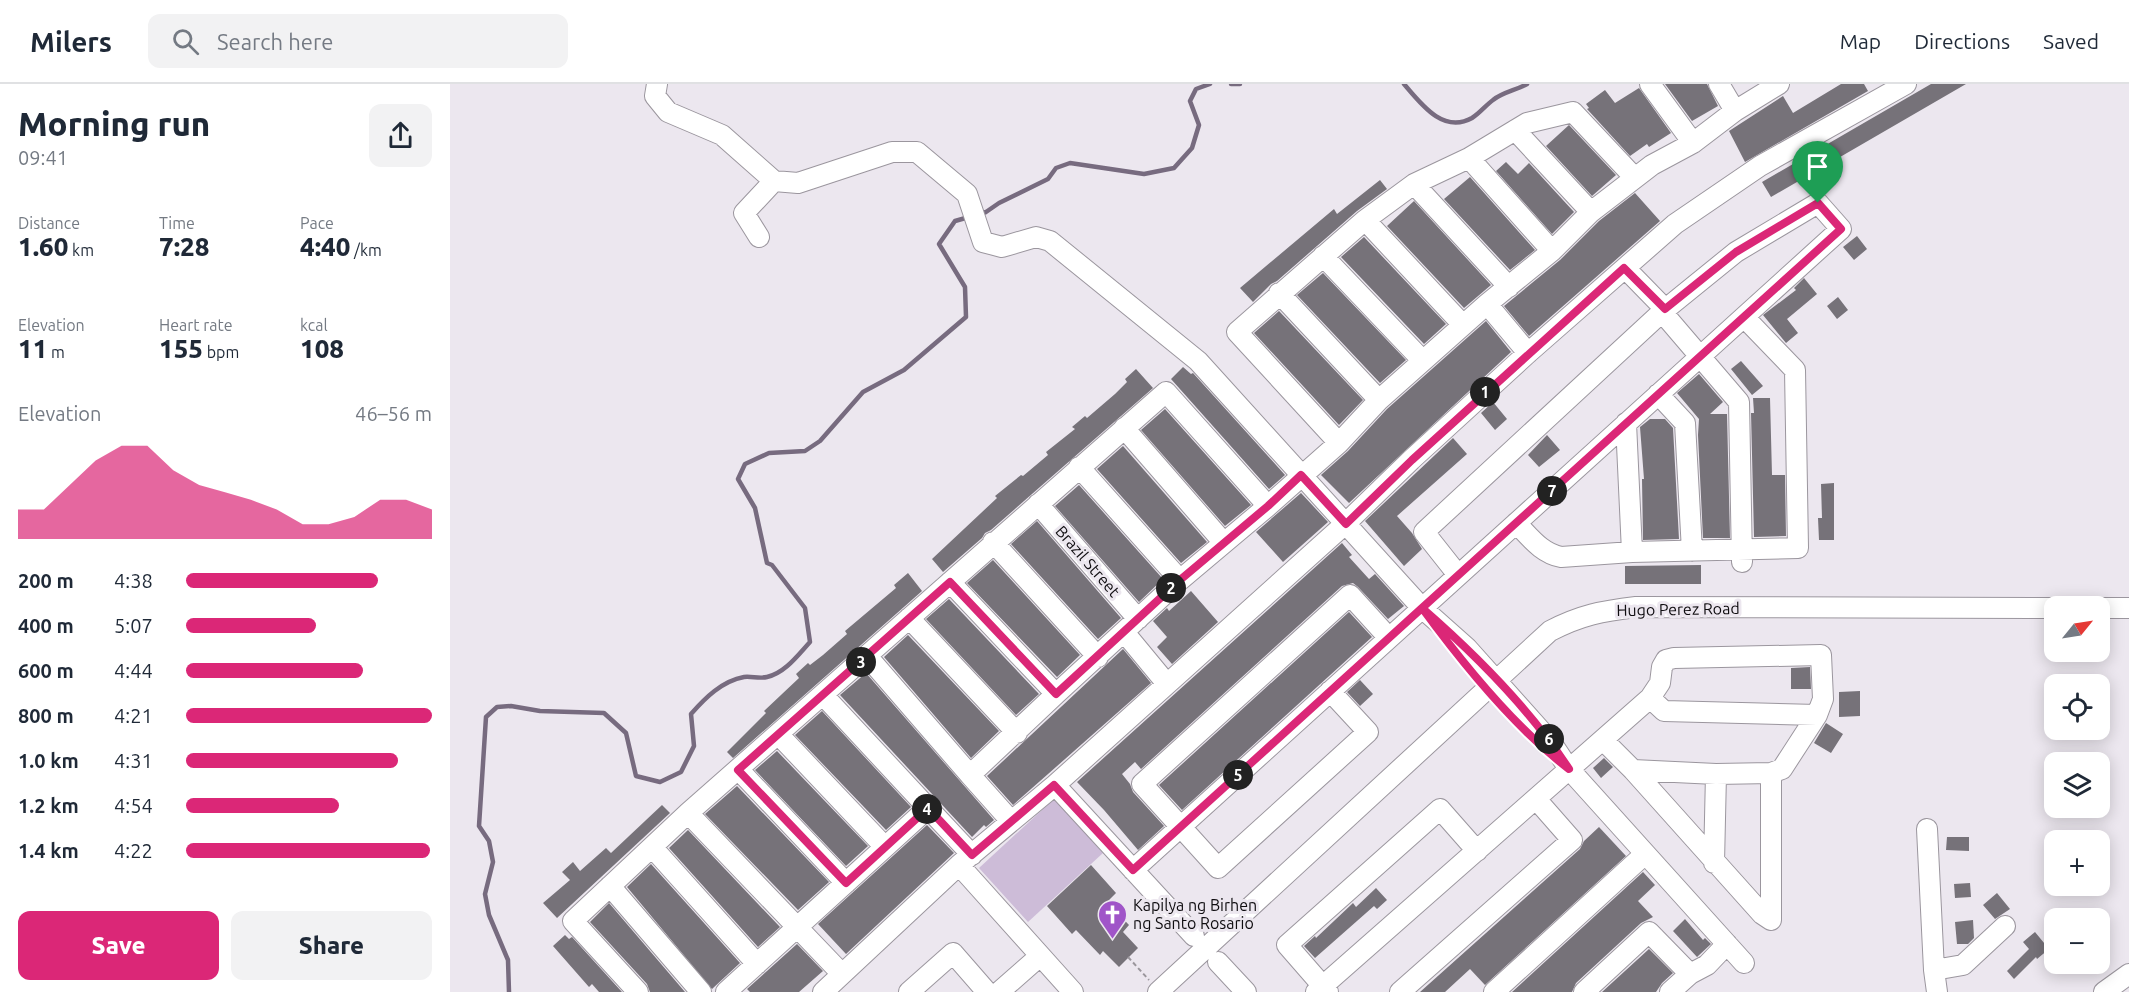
<!DOCTYPE html>
<html lang="en">
<head>
<meta charset="utf-8">
<style>
	:root { --surface:#fff; --page:#f2f2f3; --text:#1f2937; --muted:#747a83; --line:#e0e1e3; --accent:#db2777 }
	body { margin:0; font-family:Ubuntu,sans-serif; background:var(--page); color:var(--text); height:100vh; display:flex; flex-direction:column; font-size:22px; white-space:nowrap }
	* { box-sizing:border-box; margin:0 }
	p { font-size:20px; color:var(--muted) }
	.icon { flex:none; width:33px; height:33px; fill:none; stroke:currentColor; stroke-width:2; stroke-linecap:round; stroke-linejoin:round }
	.map { position:relative; flex:1; overflow:hidden }
	.drawer { display:flex; flex-direction:column; background:var(--surface); width:450px }
	.drawer>* { flex:none }
	.needle { width:39px; rotate:60deg }
	.tools { position:absolute; left:1594px; top:512px; display:grid; gap:12px }
	.tools a { display:grid; place-items:center; width:66px; height:66px; border-radius:12px; background:var(--surface); box-shadow:0 3px 15px #0003; font-size:30px }
	.pin { position:absolute; display:grid; place-items:center; width:51px; height:51px; color:#fff; margin:-62px -26px; border-radius:50% 50% 50% 0; rotate:-45deg; box-shadow:0 0 6px #0007 }
	.pin .icon { rotate:45deg }
	.km { position:absolute; width:30px; height:30px; margin:-15px; border-radius:50%; background:#222; color:#fff; font-size:16px; line-height:30px; text-align:center }
	.round { display:grid; place-items:center; flex:none; width:63px; height:63px; border-radius:12px; background:var(--page) }
	.headline { display:flex; align-items:center; justify-content:space-between; height:102px; padding:0 18px }
	h1 { font-size:33px; font-weight:800; line-height:45px }
	.figures { display:grid; grid-template-columns:repeat(3,1fr); gap:9px; height:102px; padding:6px 18px }
	.figures div { display:grid; align-content:center }
	.figures b { font-size:26px; font-weight:800 }
	.figures small { font-size:16px; font-weight:400 }
	.figures p { font-size:16px }
	.chart { height:168px; padding:12px 18px }
	.chart p { display:flex; justify-content:space-between }
	.chart svg { width:100%; height:108px; margin-top:6px; fill:var(--accent); opacity:.7 }
	.primary-button { display:flex; gap:12px; margin-top:auto; padding:12px 18px }
	.primary-button a { flex:1; height:69px; border-radius:12px; background:var(--accent); color:#fff; font-size:24px; font-weight:800; line-height:69px; text-align:center }
	.primary-button a+a { background:var(--page); color:var(--text) }
	ul { padding:0 18px; list-style:none; font-size:20px }
	li { display:grid; grid-template-columns:96px 72px 1fr; align-items:center; height:45px }
	li i { height:15px; border-radius:8px; background:var(--accent) }
	header { display:flex; align-items:center; gap:36px; box-sizing:border-box; height:84px; padding:0 30px; background:var(--surface); border-bottom:2px solid var(--line) }
	header strong { font-size:28px }
	nav { display:flex; gap:33px; margin-inline-start:auto; font-size:21px }
	.search { width:420px; height:54px; background:var(--page); display:flex; align-items:center; gap:15px; box-sizing:border-box; padding:0 21px; border-radius:12px; color:var(--muted); font-size:22px }
	main { display:flex; flex:1; min-height:0 }
	.map>svg:first-child { display:block }
	.green { fill:#cdbcd8 }
	.lines { fill:none; stroke-linecap:round; stroke-linejoin:round }
	.stream { stroke:#776b7f; stroke-width:4.5 }
	.building { fill:#767279 }
	.minor-casing { stroke:#9b969e; stroke-width:22 }
	.path { stroke:#9a969c; stroke-width:2; stroke-dasharray:4.5 3; stroke-linecap:butt }
	.minor { stroke:#fff; stroke-width:20 }
	.route-casing { stroke:#fff; stroke-width:12 }
	.route { stroke:#db2777; stroke-width:8 }
	.labels { text-anchor:middle; stroke-width:6; stroke-linejoin:round; paint-order:stroke }
	.street-label { font-size:16px; fill:#0f0d10; stroke:#ece7ef }
	.poi-label { font-size:16px; fill:#0f0d10; stroke:#ece7ef; text-anchor:start }
</style>
</head>
<body>
<header>
<strong>Milers</strong>
<div class="search"><svg class="icon" aria-label="search" viewBox="0 0 24 24"><circle cx="10" cy="10" r="6"/><path d="M15 15l6 6"/></svg>Search here</div>
<nav><a>Map</a><a>Directions</a><a>Saved</a></nav>
</header>
<main>
<section class="drawer">
<div class="headline"><div><h1>Morning run</h1><p>09:41</p></div><a class="round"><svg class="icon" aria-label="share" viewBox="0 0 24 24"><path d="M12 15V3M7 8l5-5 5 5M5 13v7h14v-7"/></svg></a></div>
<div class="figures">
<div><p>Distance</p><b>1.60<small> km</small></b></div>
<div><p>Time</p><b>7:28</b></div>
<div><p>Pace</p><b>4:40<small> /km</small></b></div>
</div>
<div class="figures">
<div><p>Elevation</p><b>11<small> m</small></b></div>
<div><p>Heart rate</p><b>155<small> bpm</small></b></div>
<div><p>kcal</p><b>108</b></div>
</div>
<div class="chart"><p><span>Elevation</span>46–56 m</p>
<svg viewBox="0 0 160 44" preserveAspectRatio="none"><path d="M0 44V32L10 32L20 22L30 12L40 6L50 6L60 16L70 22L80 25L90 28L100 32L110 38L120 38L130 35L140 28L150 28L160 32V44z"/></svg>
</div>
<ul>
<li><b>200 m</b>4:38<i style="width:78%"></i></li>
<li><b>400 m</b>5:07<i style="width:53%"></i></li>
<li><b>600 m</b>4:44<i style="width:72%"></i></li>
<li><b>800 m</b>4:21<i style="width:100%"></i></li>
<li><b>1.0 km</b>4:31<i style="width:86%"></i></li>
<li><b>1.2 km</b>4:54<i style="width:62%"></i></li>
<li><b>1.4 km</b>4:22<i style="width:99%"></i></li>
</ul>
<div class="primary-button"><a>Save</a><a>Share</a></div>
</section>
<div class="map">
<svg width="1679" height="908" viewBox="0 0 1679 908">
	<rect width="100%" height="100%" fill="#ece7ef"/>
	<path class="green" d="M604,715L653,769L578,838L529,784Z"/>
	<g class="lines">
		<path class="stream" d="M781,0H790
			M954,0C971,20 993,50 1022,34C1030,29 1036,21 1043,16C1053,8 1067,6 1077,0
			M530,130L536,128L549,119L598,95L606,84L620,79L694,90L724,84L742,64L749,41L740,17L746,5L760,0
			M59,908L58,876L39,831L35,810L43,778L39,757L29,742L36,633L47,623L61,622L90,627L154,629L176,649L186,692L210,698L231,688L244,662L241,630C255,614 272,597 294,593C301,592 310,595 317,593C335,589 348,571 360,558L355,524L322,481L317,479L305,424L288,395L295,380L319,369L355,367L370,357L413,308L454,286L516,233L515,203L489,160L505,137L519,133"/>
	</g>
	<path class="building" d="M1215,0H1257L1268,22L1242,37Z
		M1391,0H1414L1418,7L1295,78L1279,47L1333,12L1343,29Z
		M1481,0H1516L1321,113L1312,98Z
		M1189,4L1221,49L1199,63L1197,60L1180,72L1137,25L1139,24L1136,20L1155,6L1165,19Z
		M1119,41L1166,91L1142,112L1096,62Z
		M1056,78L1068,90L1079,79L1124,128L1102,150L1046,87Z
		M1020,93L1085,166L1060,186L994,115Z
		M930,96L937,105L907,127L827,197L821,200L803,218L790,204L884,125L887,130Z
		M1185,109L1210,137L1079,252L1054,222L1110,176L1149,137Z
		M964,117L1041,201L1014,224L937,142Z
		M1407,152L1417,165L1404,176L1393,163Z
		M914,153L996,240L974,260L891,173Z
		M873,189L956,276L930,299L847,211Z
		M1354,194L1367,210L1337,235L1348,249L1336,259L1313,231L1346,206L1344,204Z
		M1388,213L1398,226L1387,235L1377,222Z
		M829,227L913,316L889,341L804,249Z
		M1036,237L1061,268L899,419L871,391L898,367L937,325Z
		M1291,277L1313,302L1302,311L1281,285Z
		M733,283L741,290L743,289L835,391L819,405L721,295Z
		M686,285L703,304L541,446L535,449L532,454L493,488L482,475L547,414L545,412L571,391L573,392L598,371L596,368L625,345L622,343L635,332L637,334L665,310L677,298L675,295Z
		M1249,290L1273,318L1260,330H1277L1280,454H1253L1248,351L1249,335L1227,309Z
		M1303,314H1320L1322,391H1335L1336,452L1304,453L1301,329H1304Z
		M1043,318L1057,335L1045,346L1031,329Z
		M715,325L801,421L775,442L691,346Z
		M1200,335H1215L1223,344L1229,455L1193,456L1192,395H1194L1190,343Z
		M1097,351L1110,366L1089,383L1078,371Z
		M1003,354L1017,370L947,432L962,449L972,465L954,482L915,437Z
		M673,362L757,458L731,479L647,385Z
		M1384,399V456H1369L1368,434H1372L1371,400Z
		M629,401L713,495L689,518L605,422Z
		M851,409L878,438L833,478L806,448Z
		M587,437L671,534L648,555L561,460Z
		M892,459L902,471L899,473L919,495L925,490L954,522L938,535L908,503L903,499L892,502L691,685L685,678L672,690L680,700L683,708L714,742L688,766L654,726L627,698Z
		M543,476L630,571L607,593L517,499Z
		M1251,481V500H1175V482Z
		M458,489L472,507L283,674L277,668L316,629L314,627L349,594L346,590L358,579L360,581L373,571L397,550L395,547L446,504L444,501Z
		M741,507L768,538L722,580L707,563L717,553L703,537L717,524L719,527Z
		M499,515L589,610L566,631L476,535Z
		M899,528L922,553L732,726L709,701Z
		M458,551L549,647L521,674L434,573Z
		M673,565L701,599L563,721L537,692Z
		M1360,583L1361,605H1341V584Z
		M416,589L544,736L536,743L534,741L522,753L390,611Z
		M910,596L923,610L910,622L897,608Z
		M1410,607V632L1389,633V608Z
		M372,627L461,723L436,746L345,651Z
		M1376,639L1393,650L1381,669L1364,659Z
		M327,667L418,762L396,782L305,686Z
		M1154,674L1163,683L1151,694L1143,684Z
		M287,702L379,798L348,826L255,730Z
		M212,721L220,729L107,834L93,819L120,796L112,788L123,778L130,787L156,764L161,769Z
		M477,741L504,769L396,870L368,840Z
		M1149,743L1176,772L1035,901L1020,885L995,908H970L1130,765L1134,757Z
		M238,746L330,843L308,863L219,764Z
		M1497,753H1519V767L1496,766Z
		M201,780L290,879L262,905L177,803Z
		M641,781L666,809L657,818L679,841L673,848L688,864L669,883L653,867L650,871L626,846L622,850L597,822Z
		M1193,788L1205,801L1188,817L1203,833L1191,839L1126,899L1122,908H1062Z
		M1520,799L1521,813L1505,814L1504,800Z
		M926,804L937,816L927,825L924,822L865,874L854,862L865,852L866,854L903,819L906,823Z
		M1547,809L1560,825L1545,835L1533,821Z
		M159,819L235,908H200L197,900L140,838Z
		M1235,835L1253,856L1255,854L1261,860L1247,873L1223,847Z
		M1523,836L1524,854L1518,860H1507L1505,838Z
		M1585,848L1599,865L1587,875L1586,873L1564,895L1557,887L1579,865L1573,858Z
		M115,851L119,855L122,853L172,908H149L142,900L139,903L103,862Z
		M347,860L373,887L349,908H300L297,905Z
		M1199,865L1223,889L1212,899L1206,908H1152Z"/>
	<g class="lines">
		<defs>
			<path id="minor" d="M207,0L205,12L218,28L272,51L324,97L348,99L442,68H467L517,110L533,158L552,163L586,153L600,157L748,277L972,524L1017,564L1101,658L1119,685L1294,879
				M1200,0L1243,59
				M1269,0L1285,27
				M1065,46L1141,128
				M1019,74L1102,167
				M964,100L1059,203
				M915,136L1013,241
				M309,153L294,129L324,97
				M873,172L973,277
				M1175,184L1215,225
				M829,209L929,316
				M1037,220L1078,269
				M1212,228L1289,318L1292,478
				M1208,310L1235,339L1242,467
				M1176,339L1182,468
				M674,344L774,459
				M889,359L787,248L915,136L964,100L1019,74L1077,39L1123,28L1184,93
				M629,383L730,496
				M588,420L688,535
				M1066,439C1080,453 1091,469 1111,473L1182,468L1348,464L1345,286L1294,233
				M543,458L648,573
				M500,498L606,610
				M1650,524H1679
				M459,534L567,649
				M674,548L717,600
				M417,572L520,691L606,610L730,496L818,422L889,359L929,316L1037,220L1102,167L1141,128L1202,81L1243,59L1285,27L1329,0
				M880,607L918,648L768,784L692,700L900,511L939,554
				M1200,614L1214,627L1367,631
				M328,650L435,763
				M1153,656L1183,686L1312,830L1321,836
				M288,685L396,799
				M520,691L561,737
				M605,701L744,852
				M478,724L522,771
				M238,729L392,890
				M1477,745L1484,886L1487,908
				M202,763L307,880
				M1264,779L1266,690
				M509,781L623,908
				M683,786C919,572 1155,359 1391,145L1368,119L1286,168L1212,228L974,448L1008,491
				M160,802L251,908
				M1321,836V689
				M768,878L796,908
				M1484,886L1513,881L1555,842
				M188,908L123,837L238,729L716,308L818,422
				M276,908L478,724L373,611
				M373,908L509,781L605,701L895,440L961,376L1078,269L1225,140L1310,82L1456,0
				M459,908L503,869L537,908
				M549,908L590,872
				M708,908L1100,547C1131,531 1152,527 1186,523L1605,524
				M866,908L1200,614L1210,599L1212,583L1216,576L1224,574L1371,571L1373,615L1367,631L1332,685L1321,689L1266,690L1183,686
				M878,908L837,861L990,725L1027,767
				M950,908L1122,756L1086,715
				M1044,908L1195,770
				M1134,908L1199,848L1240,890
				M1220,908L1240,890L1257,881L1277,860
				M1654,908L1679,890"/>
		</defs>
		<use href="#minor" class="minor-casing"/>
		<path class="path" d="M678,873L699,896"/>
		<use href="#minor" class="minor"/>
	</g>
	<g class="lines">
		<defs>
			<path id="route" d="M1368,119L1286,168L1215,225L1174,184L962,376L896,440L851,391L818,422L730,496L606,610L500,498L288,686L396,799L478,724L522,771L604,701L683,786L972,524C1026,571 1080,625 1119,685C1064,643 1013,580 972,524L1391,145L1368,119"/>
		</defs>
		<use href="#route" class="route-casing"/>
		<use href="#route" class="route"/>
	</g>
	<defs>
		<symbol id="church-pin" viewBox="-11 -11 22 30"><path d="M0 17L-7.5 6A9.5 9.5 0 1 1 7.5 6Z" fill="#a055c8" stroke="#ece7ef"/><path d="M-1.2-6h2.4v3.5h3.3v2.4h-3.3V6h-2.4V-.1h-3.3v-2.4h3.3Z" fill="#fff"/></symbol>
	</defs>
	<g fill-rule="evenodd">
		<use href="#church-pin" x="646" y="814" width="33" height="45"/>
	</g>
	<g class="labels">
		<g class="street-label">
			<text transform="translate(638 477) rotate(49)" y="6">Brazil Street</text>
			<text transform="translate(1228 525) rotate(-1)" y="6">Hugo Perez Road</text>
		</g>
		<g class="poi-label">
			<text x="683" y="827">Kapilya ng Birhen<tspan x="683" dy="18">ng Santo Rosario</tspan></text>
		</g>
	</g>
</svg>
<div class="tools">
<a><svg class="needle" viewBox="-14 -14 28 28"><path d="M0-13l5 13h-10z" fill="#e53935"/><path d="M0 13l5-13h-10z" fill="#747a83"/></svg></a>
<a><svg class="icon" aria-label="locate" viewBox="0 0 24 24"><circle cx="12" cy="12" r="6"/><path d="M12 2v4M12 18v4M2 12h4M18 12h4"/></svg></a>
<a><svg class="icon" aria-label="layers" viewBox="0 0 24 24"><path d="M12 4l9 5-9 5-9-5zM3 14l9 5 9-5"/></svg></a>
<a>+</a>
<a>−</a>
</div>
<div class="pin" style="left:1368px;top:119px;background:#1e9e55"><svg class="icon" aria-label="arrive" viewBox="0 0 24 24"><path d="M6 21V4h12l-3 4 3 4H6"/></svg></div>
<b class="km" style="left:1035px;top:308px">1</b>
<b class="km" style="left:721px;top:504px">2</b>
<b class="km" style="left:411px;top:578px">3</b>
<b class="km" style="left:477px;top:725px">4</b>
<b class="km" style="left:788px;top:691px">5</b>
<b class="km" style="left:1099px;top:655px">6</b>
<b class="km" style="left:1102px;top:407px">7</b>
</div>
</main>
</body>
</html>
